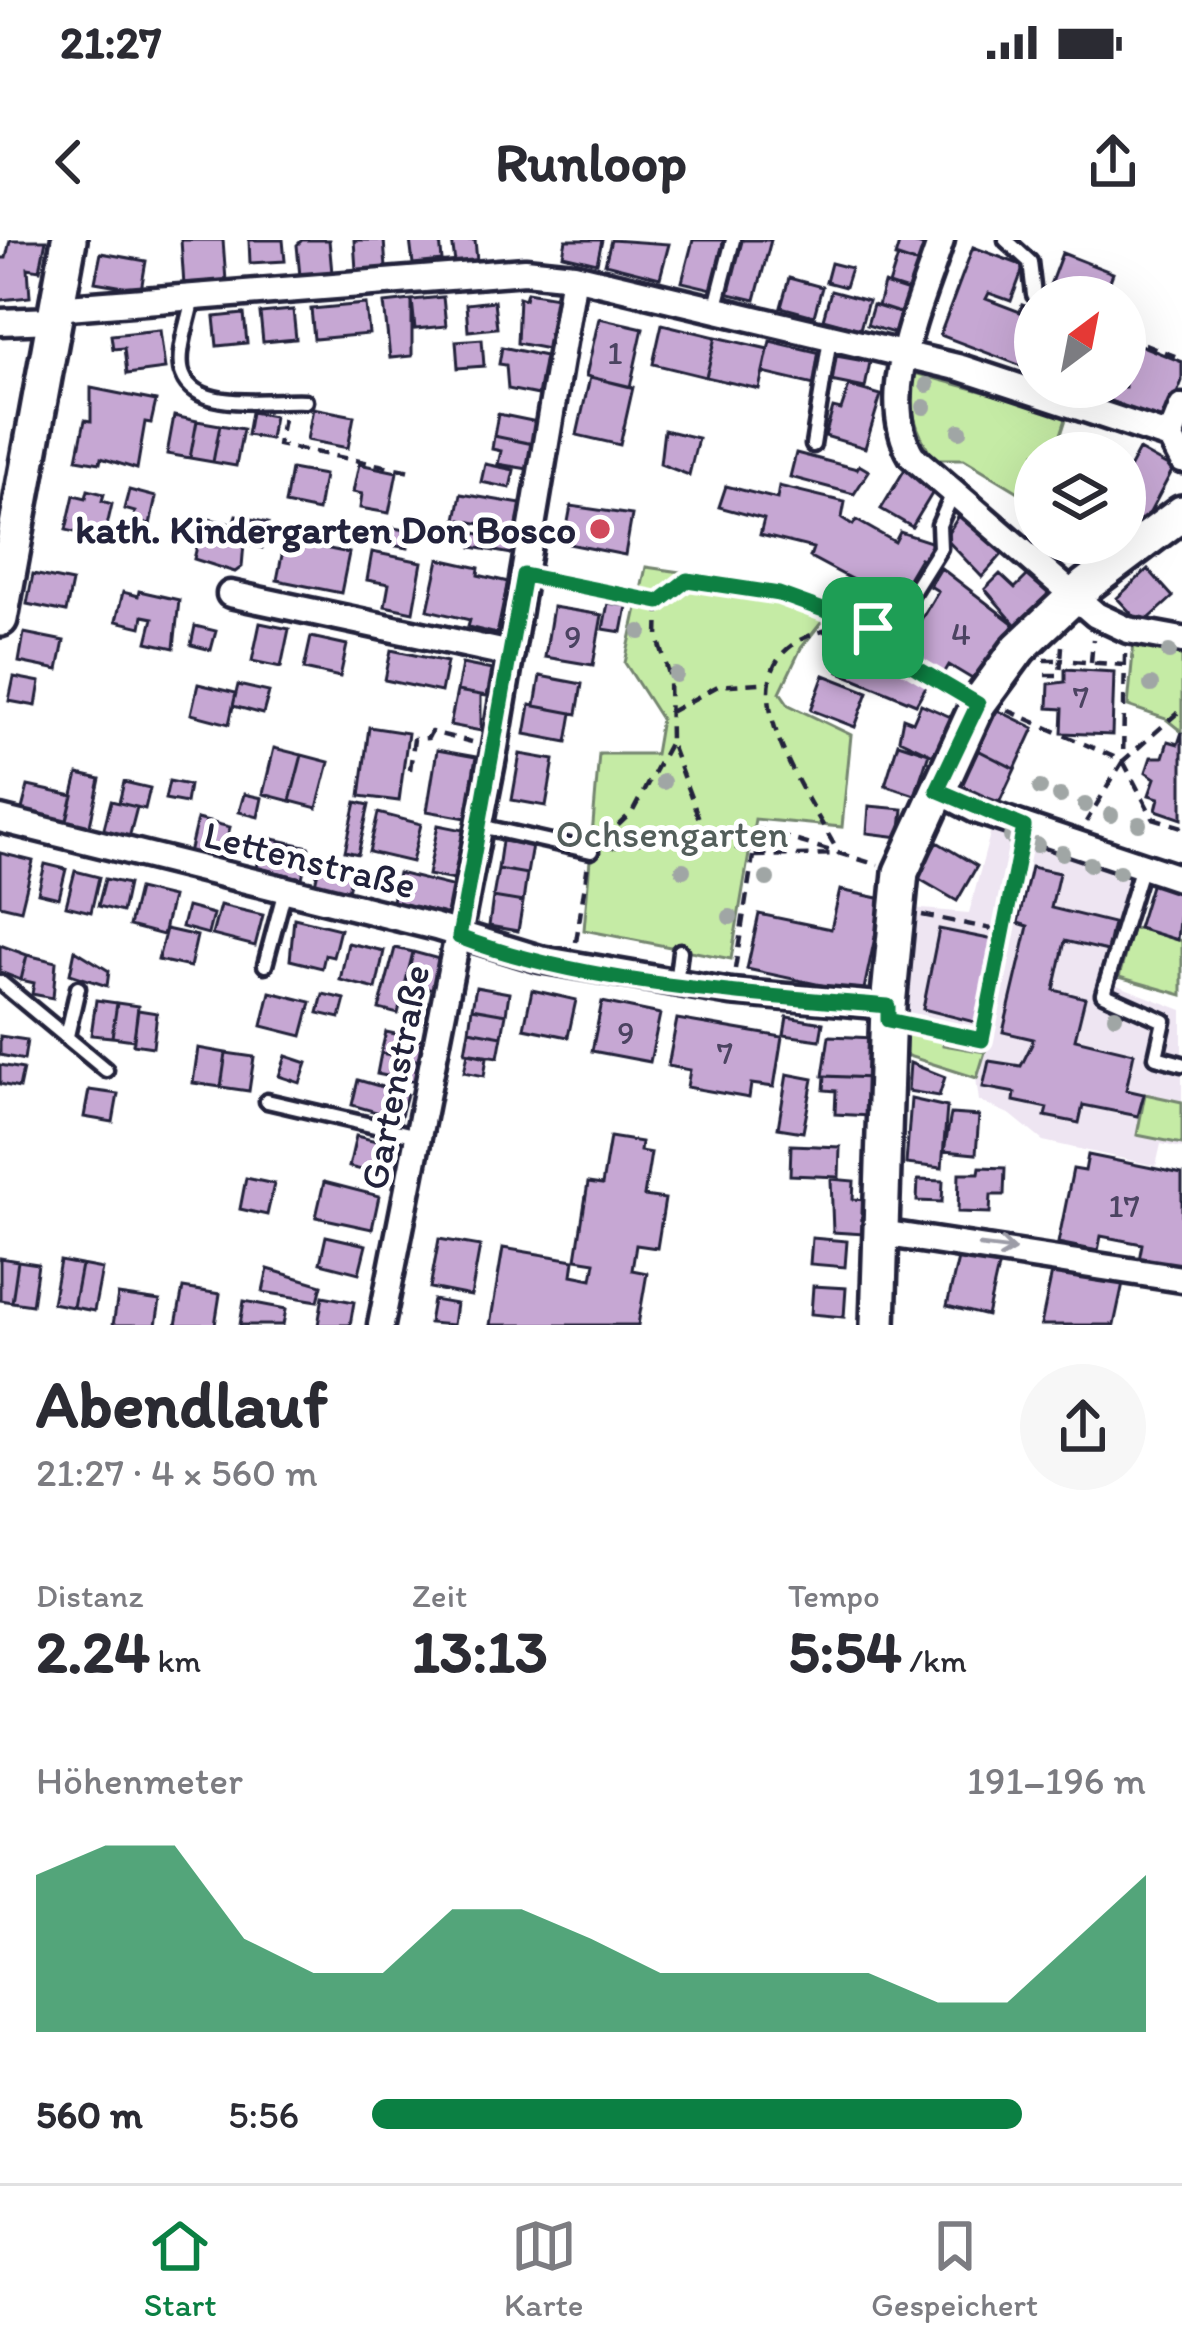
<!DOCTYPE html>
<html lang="de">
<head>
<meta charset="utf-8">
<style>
	:root { --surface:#fff; --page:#f7f7f7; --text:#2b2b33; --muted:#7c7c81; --line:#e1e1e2; --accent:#0b8043 }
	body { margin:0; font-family:Itim,sans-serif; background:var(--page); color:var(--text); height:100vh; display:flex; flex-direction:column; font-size:45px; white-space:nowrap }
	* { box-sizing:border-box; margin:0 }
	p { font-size:39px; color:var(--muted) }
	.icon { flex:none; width:66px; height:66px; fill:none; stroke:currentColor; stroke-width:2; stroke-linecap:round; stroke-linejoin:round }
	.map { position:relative; height:1085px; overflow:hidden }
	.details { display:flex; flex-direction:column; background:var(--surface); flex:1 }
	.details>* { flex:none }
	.needle { width:78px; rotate:32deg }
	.buttons { position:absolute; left:1014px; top:36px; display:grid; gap:24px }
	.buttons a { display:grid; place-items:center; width:132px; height:132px; border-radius:50%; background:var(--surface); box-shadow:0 12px 48px #0002; font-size:60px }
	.pin { position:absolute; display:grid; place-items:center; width:102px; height:102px; color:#fff; margin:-51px; border-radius:24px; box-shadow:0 6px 18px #0006 }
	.round { display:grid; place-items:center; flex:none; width:126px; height:126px; border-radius:63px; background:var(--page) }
	.headline { display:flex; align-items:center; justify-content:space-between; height:204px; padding:0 36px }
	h1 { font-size:66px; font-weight:700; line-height:90px }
	.metrics { display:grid; grid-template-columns:repeat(3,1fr); gap:18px; height:204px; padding:12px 36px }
	.metrics div { display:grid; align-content:center }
	.metrics b { font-size:60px; font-weight:700 }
	.metrics small { font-size:33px; font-weight:400 }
	.metrics p { font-size:33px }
	.chart { height:336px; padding:24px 36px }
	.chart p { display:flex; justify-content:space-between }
	.chart svg { width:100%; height:216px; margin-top:12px; fill:var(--accent); opacity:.7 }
	ul { padding:0 36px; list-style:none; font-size:39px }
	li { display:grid; grid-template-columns:192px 144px 1fr; align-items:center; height:90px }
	li i { height:30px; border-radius:15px; background:var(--accent) }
	.status { display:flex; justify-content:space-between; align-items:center; height:84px; padding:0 60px; background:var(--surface); direction:ltr }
	.status svg { height:33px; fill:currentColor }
	header { display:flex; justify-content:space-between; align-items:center; height:156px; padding:0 36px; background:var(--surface); font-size:54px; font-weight:700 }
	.dock { display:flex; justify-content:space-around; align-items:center; height:168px; border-top:3px solid var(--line); background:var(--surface); font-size:33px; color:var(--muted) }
	.dock a { display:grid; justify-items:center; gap:6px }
	.dock .on { color:var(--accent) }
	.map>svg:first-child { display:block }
	.built { fill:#eee5f2 }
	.green { fill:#c5eba5; stroke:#748670; stroke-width:3 }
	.building { fill:#c6a7d3; stroke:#22223b; stroke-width:3 }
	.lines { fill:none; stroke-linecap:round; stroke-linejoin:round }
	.lane-casing { stroke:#22223b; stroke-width:21 }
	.street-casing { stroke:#22223b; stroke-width:33 }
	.secondary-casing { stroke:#22223b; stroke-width:42 }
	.path { stroke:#22223b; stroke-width:4.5; stroke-dasharray:12 9; stroke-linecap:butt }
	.lane { stroke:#fff; stroke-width:12 }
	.street { stroke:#fff; stroke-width:24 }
	.secondary { stroke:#fff; stroke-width:33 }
	.tree { fill:#a0a6a5 }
	.oneway { stroke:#9c9ca7 }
	.route-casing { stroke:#fff; stroke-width:24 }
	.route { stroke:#0b8043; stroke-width:15 }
	.poi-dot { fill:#d1495b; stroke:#fff; stroke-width:4.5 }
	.labels { text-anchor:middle; stroke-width:10; stroke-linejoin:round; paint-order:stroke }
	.number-label { font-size:33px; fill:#4b4361 }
	.poi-label { font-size:39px; font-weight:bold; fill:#22223b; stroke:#fff; text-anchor:end }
	.park-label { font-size:39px; fill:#535e5b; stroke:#fff }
	.street-label { font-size:39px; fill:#22223b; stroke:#fff }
</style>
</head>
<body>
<div class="status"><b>21:27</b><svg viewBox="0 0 49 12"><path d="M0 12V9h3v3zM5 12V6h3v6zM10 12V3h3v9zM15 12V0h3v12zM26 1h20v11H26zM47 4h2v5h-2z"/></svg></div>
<header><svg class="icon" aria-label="back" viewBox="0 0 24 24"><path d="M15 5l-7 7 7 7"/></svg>Runloop<svg class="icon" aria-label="share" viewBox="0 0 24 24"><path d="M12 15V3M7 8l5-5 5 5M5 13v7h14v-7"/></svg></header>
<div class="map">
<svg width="1182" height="1085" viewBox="0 0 1182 1085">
	<rect width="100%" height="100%" fill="#fff"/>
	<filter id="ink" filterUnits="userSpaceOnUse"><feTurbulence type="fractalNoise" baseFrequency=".00833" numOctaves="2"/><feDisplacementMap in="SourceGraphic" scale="24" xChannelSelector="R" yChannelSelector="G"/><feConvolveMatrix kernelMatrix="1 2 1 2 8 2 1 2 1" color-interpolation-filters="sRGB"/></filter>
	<g filter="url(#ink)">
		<path class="built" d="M991,590L1147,639L1117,745L1182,770V908L1161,904L1156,926L1043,901L1011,875L979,861L976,838L905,815L910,668L969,673Z"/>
		<path class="green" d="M914,133L1048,169L1066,179L1055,213H1035V262L964,219H935C914,191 909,168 914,133Z
			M646,327L784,347L833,368L801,408L780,452L789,465L851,495L842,587L755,579L731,719L584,690L599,514H655L661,479L625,423Z
			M1134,402L1182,407V492L1166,479L1128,466Z
			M1138,688L1182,701V755L1119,737L1132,689Z
			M906,791L943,799V805L985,812L977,838L905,815Z
			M1145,854L1182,862V904L1137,895Z"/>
		<path class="building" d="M10,0H46L40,30L28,28L30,57L0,60V18H6Z
			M181,0H223L226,41L184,46Z
			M249,0H283L285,21L250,23Z
			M302,0H329L332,33L300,36L297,5Z
			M354,0H384L386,28L356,30Z
			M410,0H440L442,21L413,24Z
			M452,0H475L477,21L455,23Z
			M566,0H602L597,23L563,15Z
			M611,0L669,4L660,38L605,24Z
			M693,0H724L712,49L682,42Z
			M739,0H771L755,60L725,53Z
			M900,0L928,7L922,25L895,17Z
			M973,7L1024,26L1011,61L989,53L986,59L1020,72L1022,65L1035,69V131L940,95Z
			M101,13L146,21L141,50L95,42Z
			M1062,13L1113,33L1104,57H1081L1050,45Z
			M898,17L922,25L914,53L889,45Z
			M831,23L851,28L845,47L826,42Z
			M789,38L822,47L814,76L781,67Z
			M884,44L915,54L909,76L878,66Z
			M831,51L868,61L860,89L823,79Z
			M527,52L557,57L548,109L517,103L519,57L525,59Z
			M443,57L446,86L415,89L412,60Z
			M412,60V116L390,118L384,63Z
			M494,61L497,88L468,91L466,64Z
			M366,64L369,94L314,99L311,69Z
			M873,65L906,75L900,95L867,85Z
			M293,70L296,99L263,102L260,73Z
			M244,74L247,103L217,106L214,77Z
			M599,78L643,88L630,147L586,136Z
			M662,84L716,97L706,137L653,124Z
			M160,90L165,129L127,134L124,108L113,109L111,95Z
			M716,97L768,109L759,149L706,137Z
			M482,99L484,126L458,128L456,101Z
			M1125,99L1182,122V141L1165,183L1075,147H1125Z
			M770,101L821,113L814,145L763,133Z
			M502,107L545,116L538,155L508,149L506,125L499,124Z
			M836,116L870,122L865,148L831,141Z
			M590,137L633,147L620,205L577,195Z
			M849,146L881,155L865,208L825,196L833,168L841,170Z
			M91,148L156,161L151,183L145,182L137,229L101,218L100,223L77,219L85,180L91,181Z
			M313,168L354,176L348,208L307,200Z
			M251,172L274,176L270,199L247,195Z
			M498,174L537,182L533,204L494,196Z
			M174,176L197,181L190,218L167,214Z
			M197,181L220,185L213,222L190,218Z
			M220,185L243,189L236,226L213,222Z
			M664,190L698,198L689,235L660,224Z
			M494,196L533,204L528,229L498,224L501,211L492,209Z
			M1139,210L1173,229L1145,282L1125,272V236Z
			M796,213L857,229L859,225L869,231L854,254L790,237Z
			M359,224L397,232L389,273L360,268L362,254L353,252Z
			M485,224L514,230L510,248L481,242Z
			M291,229L324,235L318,271L285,264Z
			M905,229L936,247L912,287L881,269Z
			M726,246L777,259L779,246L845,262L842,278L853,285L856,280L895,302L900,292L937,304L927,321L920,318L894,362L810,317L813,308L760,295L764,279L719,267Z
			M88,250L104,254L102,261L112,264L104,299L66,290L74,255L86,258Z
			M129,250L156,257L150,285L133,281L135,272L124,269Z
			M461,254L521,264L512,314L472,307L475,293L484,295L486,285L456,279Z
			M571,266L632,275L625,315L564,303Z
			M962,271L1007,309L982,337L945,298Z
			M236,275L268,283L262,308L244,303L242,327L235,332L194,319L204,278L233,284Z
			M382,286L411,291L408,308L379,303Z
			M285,300L349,313L341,353L277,340Z
			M372,312L422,322L413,372L385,366L389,344L367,340Z
			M439,319L479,328L478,335L508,342L497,394L468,387L470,380L428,370Z
			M941,328L1014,384L979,443L949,425L942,437L907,416L912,406L907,403L938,351L930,346Z
			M1148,329L1173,357L1142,385L1117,358Z
			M1032,331L1055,354L1020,390L985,349L1000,334L1015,348Z
			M33,334L72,342L66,372L27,364Z
			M139,351L179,360L174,408L147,402L153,378L143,376L141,387L116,381L123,352L138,356Z
			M608,363L627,366L622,392L603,389Z
			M553,367L602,375L593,425L545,417Z
			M260,383L289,389L281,427L252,421Z
			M195,386L216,391L211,410L191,405Z
			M24,393L64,401L58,430L19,422Z
			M311,397L347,405L340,437L304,429Z
			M851,404L928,443L916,464L839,432Z
			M391,410L447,422L441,452L385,440Z
			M462,424L492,430L487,456L457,451Z
			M1065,429L1114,432L1112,495L1062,493L1063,469L1048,468L1049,444L1065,442Z
			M824,435L868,452L855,487L811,470Z
			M540,436L582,444L577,474L535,466Z
			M14,437L40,442L36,466L9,461Z
			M198,444L236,453L229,484L191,474Z
			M238,445L269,452L263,474L233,466Z
			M457,451L481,455V491L450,485Z
			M921,464L953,478L936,516L899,499L903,478L913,482Z
			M530,465L572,473L567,502L525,494Z
			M997,470L1034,488L1015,529L978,510Z
			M369,487L408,493L399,561L360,556Z
			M1182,492V579L1156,570L1159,558L1149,555L1155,538L1146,532L1151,517H1163L1168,501L1178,504Z
			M898,503L929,513L915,555L885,545Z
			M274,508L302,515L290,561L263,554Z
			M437,510L476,517L466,578L427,571Z
			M978,510L1015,529L999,563L961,545Z
			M520,514L554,520L546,566L512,560Z
			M302,515L329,522L317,568L290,561Z
			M78,534L100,539L89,589L66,584Z
			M169,541L189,545L186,563L165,559Z
			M124,542L150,548L145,569L119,563Z
			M28,546L73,556L66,584L21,573Z
			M244,554L262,558L258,577L239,572Z
			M111,561L137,567L129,598L103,592Z
			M356,562L369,565L358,614L345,611Z
			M869,566L903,569L900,597L867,593Z
			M378,573L421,584L412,622L369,612Z
			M197,579L230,587L221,621L189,613Z
			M438,585L463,590L454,640L428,635Z
			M264,597L309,607L302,638L257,628Z
			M502,601L532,605L527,634L498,629Z
			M937,602L977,626L957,661L916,637Z
			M0,613L33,621L21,670L0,665Z
			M321,617L354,625L348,651L315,644Z
			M45,624L66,629L59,658L38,653Z
			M1031,627L1059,633L1051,668L1113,683L1107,711L1065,701L1054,750L1085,758L1075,799L1134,813L1126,850L1144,854L1138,876L1083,865L1079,883L1045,876L1047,868L1014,861L1015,853L983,847L989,821L1021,826L1032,804L1033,799L1003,792L1028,686L1018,683Z
			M498,629L527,634L523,662L493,657Z
			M75,631L99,637L91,672L66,666Z
			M398,633L455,647L448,675L392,661Z
			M105,639L128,644L122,672L98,666Z
			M1152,642L1182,651L1177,700L1138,688Z
			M138,649L172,657L163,695L129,686Z
			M840,650L883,659L863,754L747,729L759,674L831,689Z
			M493,657L523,662L518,691L489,686Z
			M220,665L263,675L255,706L212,695Z
			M187,667L213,674L208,694L182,687Z
			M294,678L340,689L333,717L325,715L322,728L290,720Z
			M166,689L197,696L190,727L158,720Z
			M939,689L994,700L978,783L923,769Z
			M348,703L384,711L376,749L340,740Z
			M0,705L27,715L21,740L0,732Z
			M395,708L413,712L398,774L379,769Z
			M75,710L109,731L107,746L70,734Z
			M413,712L443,720L436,748L405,749Z
			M27,715L56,722L53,758L32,754L34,743L21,740Z
			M476,747L509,753L506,774L472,768Z
			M532,750L576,760L568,797L524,788Z
			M270,752L311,762L302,796L262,786Z
			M323,754L345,759L340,778L318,773Z
			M96,760L117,763L112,797L91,795Z
			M602,762L660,774L650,822L592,811Z
			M117,763L138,766L134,800L112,797Z
			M472,768L506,774L502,796L469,790Z
			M138,770L157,773L153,807L133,804Z
			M787,777L823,783L820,800L784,795Z
			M677,779L782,797L774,847L751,844L749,858L687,847L690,830L668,826Z
			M469,790L502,796L498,817L465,812Z
			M386,792L424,800L420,821L381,813Z
			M0,796L27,800L24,820L0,815Z
			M829,796L874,798L872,838L823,836Z
			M198,808L226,813L221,847L193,843Z
			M226,813L254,817L249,851L221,847Z
			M381,813L420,821L416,842L377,834Z
			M468,813L487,817L484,836L464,832Z
			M286,816L307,823L300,843L279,836Z
			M910,823L945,837L939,856L908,851Z
			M0,825L23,829L19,848L0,844Z
			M787,834L813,839L803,892L778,888Z
			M825,836L872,838L870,876L835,874L836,851L824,850Z
			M358,840L407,854L400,879L352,865Z
			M89,850L118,854L113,882L84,877Z
			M911,859L947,867L942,928L906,924Z
			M951,874L979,876L976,914L944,911Z
			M356,896L389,904L383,935L349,927Z
			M610,897L641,902L640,911L651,913L644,956L665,959L657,1008L636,1005L632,1030L647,1033L638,1085H490L503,1008L574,1020L572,1035L592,1039L595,1022L576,1019L588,943L602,945Z
			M791,905L840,907L839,937L790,935Z
			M1088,915L1182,934V1028L1139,1020L1142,1004L1101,996L1098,1011L1058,1003L1073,929L1085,931Z
			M980,927L1005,928L1004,955H991L990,973L958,972L959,933H979Z
			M246,938L274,944L267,975L240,969Z
			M831,939L854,941L853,959L866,960L864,994L833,992Z
			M918,940L943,941L942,962L917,961Z
			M324,942L379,956L372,989L316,977Z
			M326,996L366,1005L359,1033L320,1023Z
			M812,998L847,1001L845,1027L810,1024Z
			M439,999L480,1006L471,1056L430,1048Z
			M960,1010L1000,1019L987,1076L947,1066Z
			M0,1018L18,1021L12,1062L0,1060Z
			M18,1021L38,1024L32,1065L12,1062Z
			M60,1021L81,1025L73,1067L52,1063Z
			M81,1025L102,1029L94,1071L73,1067Z
			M1053,1028L1123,1043L1114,1085H1041Z
			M268,1029L322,1045L318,1061L263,1052Z
			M813,1046L846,1048L844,1077L811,1074Z
			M183,1048L220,1054L215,1085H176Z
			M118,1055L160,1061L156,1085H113Z
			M323,1056L354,1062L350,1085H318Z
			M433,1060L456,1064L453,1085L429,1083Z
			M244,1061L286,1069L283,1085H240Z"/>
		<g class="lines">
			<defs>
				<path id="lane" d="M1006,0L1030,22L1034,55
					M192,61C189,80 175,116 183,135C197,173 273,159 305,161
					M715,70L733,0
					M813,205L830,98
					M843,378L873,389L893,383L940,308L939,285L954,251
					M480,586L591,611
					M1142,626L1103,754L1164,781L1156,817L1182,824
					M265,725L285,650
					M0,742L106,830
					M676,744L680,711
					M67,796L78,748
					M267,861L418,896"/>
				<path id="street" d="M941,0C922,62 875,155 912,216L1096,375L1128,390L1182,400
					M55,68L525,31L574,36L961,128L1170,197
					M0,82L53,80
					M1182,167L1170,197L1182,220
					M230,354L511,414
					M937,550L976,570L1182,639
					M0,579L436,687L540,719L731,752L888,766
					M881,993L1182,1039
					M381,1085L495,507L574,36"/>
				<path id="secondary" d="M0,379L69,0
					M878,1085L888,766L901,632L978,464L1019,408L1085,346L1182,273"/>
			</defs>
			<use href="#lane" class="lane-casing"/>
			<use href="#street" class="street-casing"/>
			<use href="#secondary" class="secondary-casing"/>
			<path class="path" d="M1125,96L1182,119
				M283,179L278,205L411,231
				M548,340L659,362L687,341L779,354L828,373
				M659,362L658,398L669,434L670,502L704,592L753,616L839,614
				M831,389C704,417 806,550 839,614
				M868,406L881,414L886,410
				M886,409L953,449
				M1125,414L1123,521L1182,469
				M1044,420H1061L1062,406
				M1091,422L1093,399
				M1045,435H1060L1061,420L1123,425
				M1007,470L1123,521L1086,582
				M670,472L718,446L771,442
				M1123,521L1153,578L1182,587
				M410,530L414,499L428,498L431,492L472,502
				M757,589L878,625
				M603,600L633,571L670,502
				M609,608L704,592
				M922,675L1002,691
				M576,702L588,624
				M735,729L753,616
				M913,786L982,800L1020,610"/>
			<use href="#lane" class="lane"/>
			<use href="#street" class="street"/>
			<use href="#secondary" class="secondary"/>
		</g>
		<g class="tree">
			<circle cx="927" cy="145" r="8"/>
			<circle cx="924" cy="167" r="8"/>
			<circle cx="960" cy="191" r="8"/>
			<circle cx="640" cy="392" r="8"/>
			<circle cx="1169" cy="412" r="8"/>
			<circle cx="676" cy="435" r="8"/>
			<circle cx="1151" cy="445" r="8"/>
			<circle cx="663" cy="542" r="8"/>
			<circle cx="1040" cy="548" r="8"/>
			<circle cx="1060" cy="556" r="8"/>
			<circle cx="1085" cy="565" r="8"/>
			<circle cx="1111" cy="575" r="8"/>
			<circle cx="1139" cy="584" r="8"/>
			<circle cx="1011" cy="597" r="8"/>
			<circle cx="1037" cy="605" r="8"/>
			<circle cx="1062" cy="613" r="8"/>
			<circle cx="1090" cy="624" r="8"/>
			<circle cx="683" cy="630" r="8"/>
			<circle cx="1119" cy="632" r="8"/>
			<circle cx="767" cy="639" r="8"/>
			<circle cx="730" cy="677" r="8"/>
			<circle cx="1115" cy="776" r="8"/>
		</g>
		<defs><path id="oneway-shaft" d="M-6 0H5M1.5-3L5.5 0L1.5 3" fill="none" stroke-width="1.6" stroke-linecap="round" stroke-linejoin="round" transform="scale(3)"/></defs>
		<use class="oneway" href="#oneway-shaft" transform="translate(997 1008) rotate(7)"/>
	</g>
	<g class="lines" filter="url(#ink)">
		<defs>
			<path id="route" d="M524,335L659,362L687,340L779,354L873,388L886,410L978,464L937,550L1024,587L982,800L888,780V766C753,755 585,745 459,697Z"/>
		</defs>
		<use href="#route" class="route-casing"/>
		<use href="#route" class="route"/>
	</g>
	<circle class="poi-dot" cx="600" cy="289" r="12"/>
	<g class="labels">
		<g class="number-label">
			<text x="615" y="124">1</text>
			<text x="961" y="405">4</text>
			<text x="573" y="408">9</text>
			<text x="1081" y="468">7</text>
			<text x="626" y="804">9</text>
			<text x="725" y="824">7</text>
			<text x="1124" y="977">17</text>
		</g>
		<g class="poi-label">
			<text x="576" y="303">kath. Kindergarten Don Bosco</text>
		</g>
		<g class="park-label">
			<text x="672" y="607">Ochsengarten</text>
		</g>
		<g class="street-label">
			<text transform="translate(310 619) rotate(14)" y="14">Lettenstraße</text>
			<text transform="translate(394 837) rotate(-79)" y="14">Gartenstraße</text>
		</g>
	</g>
</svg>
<div class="buttons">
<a><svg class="needle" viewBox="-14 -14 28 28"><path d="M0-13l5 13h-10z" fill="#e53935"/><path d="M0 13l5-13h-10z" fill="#7c7c81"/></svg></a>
<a><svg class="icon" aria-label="layers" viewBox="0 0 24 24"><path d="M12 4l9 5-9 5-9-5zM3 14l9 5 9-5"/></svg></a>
</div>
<div class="pin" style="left:873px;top:388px;background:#1e9e55"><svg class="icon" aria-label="arrive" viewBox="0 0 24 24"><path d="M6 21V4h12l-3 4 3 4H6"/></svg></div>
</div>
<section class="details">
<div class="headline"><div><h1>Abendlauf</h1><p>21:27 · 4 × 560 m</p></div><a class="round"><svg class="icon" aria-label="share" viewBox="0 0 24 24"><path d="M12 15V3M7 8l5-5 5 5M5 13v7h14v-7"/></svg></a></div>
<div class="metrics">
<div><p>Distanz</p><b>2.24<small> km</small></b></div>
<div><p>Zeit</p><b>13:13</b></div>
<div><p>Tempo</p><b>5:54<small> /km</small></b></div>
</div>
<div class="chart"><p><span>Höhenmeter</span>191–196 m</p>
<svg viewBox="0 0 160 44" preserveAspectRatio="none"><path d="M0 44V12L10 6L20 6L30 25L40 32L50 32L60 19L70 19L80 25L90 32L100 32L110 32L120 32L130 38L140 38L150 25L160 12V44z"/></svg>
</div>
<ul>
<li><b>560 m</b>5:56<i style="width:84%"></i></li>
</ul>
</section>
<nav class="dock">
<a class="on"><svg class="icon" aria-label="home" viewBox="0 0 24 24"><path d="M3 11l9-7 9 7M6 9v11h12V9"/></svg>Start</a>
<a><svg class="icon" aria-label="map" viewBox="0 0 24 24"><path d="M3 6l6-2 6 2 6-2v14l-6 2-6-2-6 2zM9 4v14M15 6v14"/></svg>Karte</a>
<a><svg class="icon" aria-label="saved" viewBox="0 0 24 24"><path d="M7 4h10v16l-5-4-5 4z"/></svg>Gespeichert</a>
</nav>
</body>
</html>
